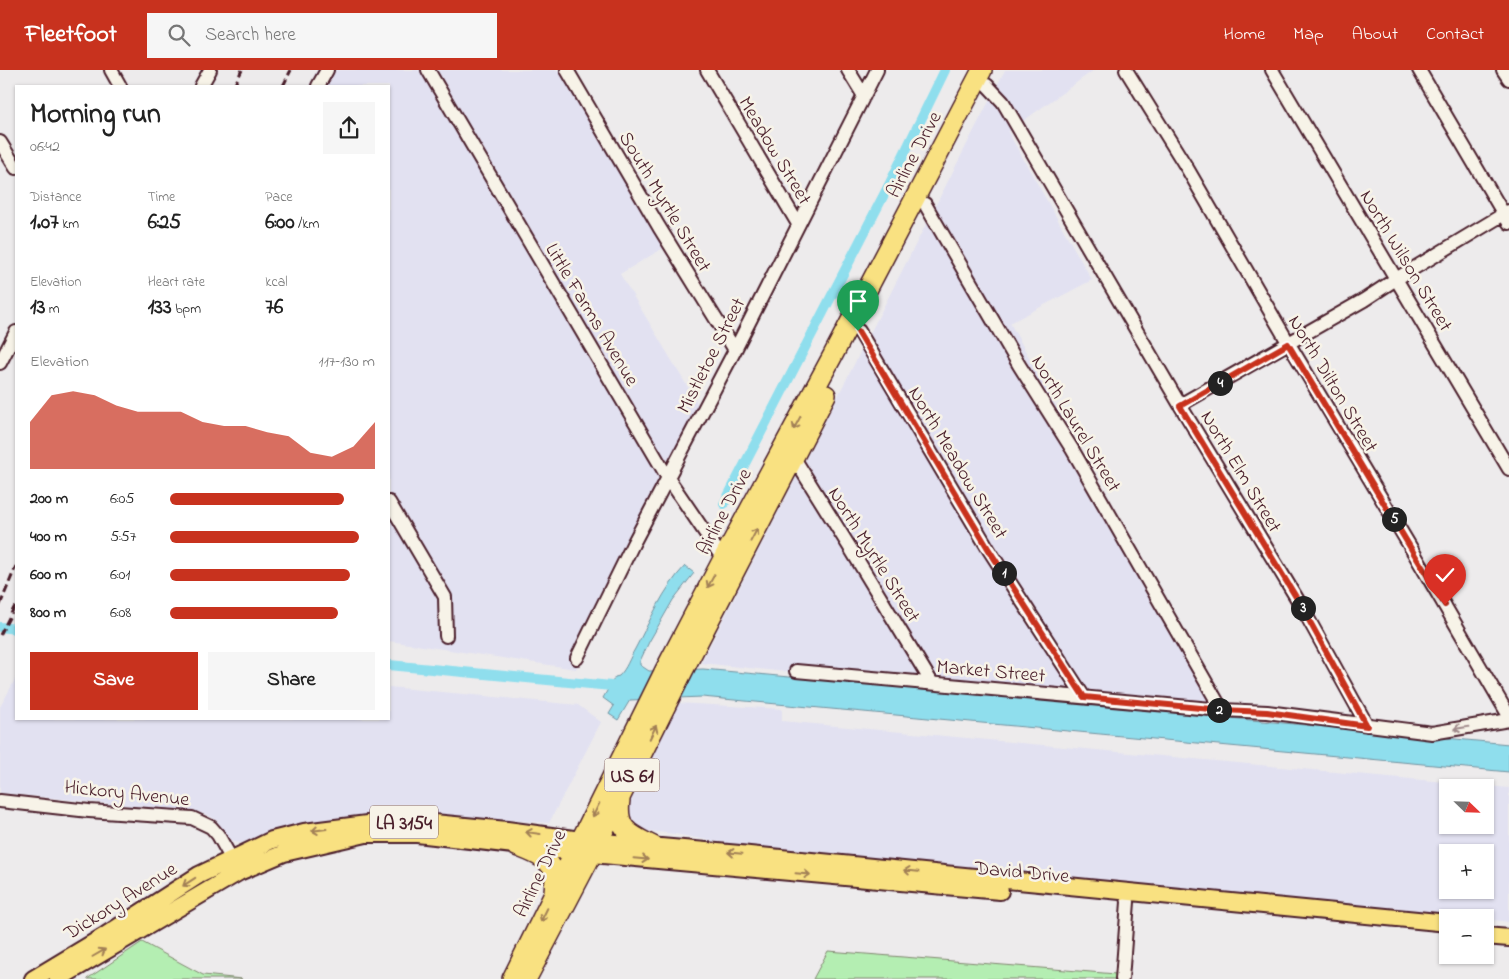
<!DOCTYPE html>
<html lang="en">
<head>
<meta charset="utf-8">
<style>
	:root { --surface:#fff; --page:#f6f6f6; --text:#222; --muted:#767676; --accent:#c8321e }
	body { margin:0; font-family:"Indie Flower",sans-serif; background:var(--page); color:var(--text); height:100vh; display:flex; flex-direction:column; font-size:19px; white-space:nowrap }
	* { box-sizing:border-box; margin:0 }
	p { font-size:16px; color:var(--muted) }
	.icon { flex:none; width:28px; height:28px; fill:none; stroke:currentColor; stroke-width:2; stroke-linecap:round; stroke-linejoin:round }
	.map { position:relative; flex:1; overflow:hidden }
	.drawer { position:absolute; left:15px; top:15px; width:375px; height:635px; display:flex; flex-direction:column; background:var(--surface); border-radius:0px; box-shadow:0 1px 4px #0004 }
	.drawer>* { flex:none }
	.needle { width:32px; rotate:113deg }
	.buttons { position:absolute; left:1439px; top:709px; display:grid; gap:10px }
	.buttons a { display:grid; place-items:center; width:55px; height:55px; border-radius:0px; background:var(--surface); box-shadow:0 1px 4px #0004; font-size:25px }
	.pin { position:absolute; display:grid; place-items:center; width:42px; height:42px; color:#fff; margin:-51px -21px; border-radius:50% 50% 50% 0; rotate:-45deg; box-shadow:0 0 5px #0007 }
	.pin .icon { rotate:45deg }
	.km { position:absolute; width:25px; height:25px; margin:-12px; border-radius:50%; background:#222; color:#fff; font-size:14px; line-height:25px; text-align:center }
	.round { display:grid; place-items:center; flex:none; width:52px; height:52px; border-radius:0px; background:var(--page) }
	.overview { display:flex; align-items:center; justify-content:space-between; height:85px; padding:0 15px }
	h1 { font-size:28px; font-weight:700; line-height:38px }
	.figures { display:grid; grid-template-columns:repeat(3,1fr); gap:8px; height:85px; padding:5px 15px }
	.figures div { display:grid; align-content:center }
	.figures b { font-size:21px; font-weight:700 }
	.figures small { font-size:14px; font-weight:400 }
	.figures p { font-size:14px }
	.chart { height:140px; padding:10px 15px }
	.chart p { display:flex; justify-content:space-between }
	.chart svg { width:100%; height:90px; margin-top:5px; fill:var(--accent); opacity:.7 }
	.button { display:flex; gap:10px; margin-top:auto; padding:10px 15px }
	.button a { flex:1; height:58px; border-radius:0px; background:var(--accent); color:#fff; font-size:20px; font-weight:700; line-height:58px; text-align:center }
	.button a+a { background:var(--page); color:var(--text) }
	ul { padding:0 15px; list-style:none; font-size:16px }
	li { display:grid; grid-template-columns:80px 60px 1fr; align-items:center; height:38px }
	li i { height:12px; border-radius:6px; background:var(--accent) }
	header { display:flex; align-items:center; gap:30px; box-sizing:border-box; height:70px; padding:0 25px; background:var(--accent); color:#fff }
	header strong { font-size:24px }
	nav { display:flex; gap:28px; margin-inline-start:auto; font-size:18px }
	.search { width:350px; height:45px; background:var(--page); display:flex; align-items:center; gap:12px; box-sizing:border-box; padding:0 18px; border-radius:0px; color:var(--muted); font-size:19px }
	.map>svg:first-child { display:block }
	.built { fill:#e2e1f1; fill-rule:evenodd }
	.green { fill:#b4eeb2; stroke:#7f866e }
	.water { fill:#8fdeed; stroke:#73929f }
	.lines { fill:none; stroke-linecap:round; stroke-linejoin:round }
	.canal { stroke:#8fdeed; stroke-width:10 }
	.minor-casing { stroke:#4a1f2b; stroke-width:16 }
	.major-casing { stroke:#4a1f2b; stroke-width:20 }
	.highway-casing { stroke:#4a1f2b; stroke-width:22 }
	.minor { stroke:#f7f3e8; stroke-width:12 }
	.major { stroke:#f9e181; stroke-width:16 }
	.highway { stroke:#f9e181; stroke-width:19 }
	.rail { stroke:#4a1f2b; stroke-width:3; stroke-dasharray:8 4; stroke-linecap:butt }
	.oneway { stroke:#a28056 }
	.oneway2 { stroke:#a0898a }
	.route-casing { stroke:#fff; stroke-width:10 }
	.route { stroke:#c8321e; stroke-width:6 }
	.labels { text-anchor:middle; stroke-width:5; stroke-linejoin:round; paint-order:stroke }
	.shield { fill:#f7f3e8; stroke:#7e5f64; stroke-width:1 }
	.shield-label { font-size:19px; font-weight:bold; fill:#4a1f2b }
	.street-label { font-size:20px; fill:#4a1f2b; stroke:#f7f3e8 }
</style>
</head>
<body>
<header>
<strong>Fleetfoot</strong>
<div class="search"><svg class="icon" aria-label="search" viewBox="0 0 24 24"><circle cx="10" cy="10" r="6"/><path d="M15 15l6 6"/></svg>Search here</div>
<nav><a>Home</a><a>Map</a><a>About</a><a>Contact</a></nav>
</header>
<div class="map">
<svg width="1509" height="909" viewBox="0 0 1509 909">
	<rect width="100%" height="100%" fill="#edebec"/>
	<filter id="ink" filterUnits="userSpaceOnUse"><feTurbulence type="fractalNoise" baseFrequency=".02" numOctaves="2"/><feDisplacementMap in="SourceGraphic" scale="10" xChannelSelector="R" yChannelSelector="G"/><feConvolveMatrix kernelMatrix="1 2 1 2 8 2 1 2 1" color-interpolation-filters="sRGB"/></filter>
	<g filter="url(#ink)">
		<path class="built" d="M317,0H559L665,177L620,204L705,346L576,599L389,571V16H309Z
			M1005,0H1094L1008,62L1092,210L1010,253L1229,649L701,593Z
			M16,608V649H389V617L578,635L601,652L549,753L422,744L382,745L245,774L235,772L228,769L217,751L208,745L195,742L0,723V637Z
			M677,633L782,639V651L1509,718V852L1485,849V848L1466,847L750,778L675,764L640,760L633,758L624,739ZM1448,718H1485V755H1448ZM1448,782H1485V820H1448Z"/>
		<path class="green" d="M142,872L203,905L242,909H87Z
			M828,881L1116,904V909H813Z"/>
		<path class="water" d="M685,496L694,503L673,530L649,572L640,591V595L649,601L703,599L1509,674V702L702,627L630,630L618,650L609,644L614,636L603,628L615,607L619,606C627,598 629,589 635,579C650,551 663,519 685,496Z"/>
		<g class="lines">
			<path class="canal" d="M724,434L890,113L945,0
				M0,557L16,559
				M389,595L622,617"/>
			<defs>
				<path id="minor" d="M111,0L120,16
					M428,0L668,408L723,489L727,494
					M567,0L659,157L735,280
					M707,0L798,154
					M848,0L864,26
					M1126,0L1187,98L1289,274L1414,483L1509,646
					M1272,0L1509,399
					M1419,0L1509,153
					M1503,0L1509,9
					M987,15L1003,32L1180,335L1299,532L1367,655
					M201,16L210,0
					M318,16L327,0
					M0,72L16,98
					M915,129L925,134L1019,295L1072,379L1222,640
					M849,256L859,261L989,480L1084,627
					M0,293L16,262
					M1180,335L1364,230L1396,209L1509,141
					M789,384L794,388L852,481L932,613
					M389,432L445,527L446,566
					M577,588L633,474L735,280L877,0
					M796,601L1222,640L1267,642L1432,663L1509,650
					M0,731L89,741L192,748L211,757L218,765L235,795
					M1122,909L1128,832L1126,822"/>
				<path id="major" d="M1485,866L1509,868
					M33,909L106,865L199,805L272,770L304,762L383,752L434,753L507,760L581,770L740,784L1448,853
					M58,909L239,802L284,783L366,764H417L592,784L1000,821"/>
				<path id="highway" d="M620,730C616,760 630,764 653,776
					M516,776C531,782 554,789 555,807C555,813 554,818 554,823
					M527,908L592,784L683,601L826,325
					M512,909L665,600L723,489L833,285L982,0"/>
			</defs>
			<use href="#minor" class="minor-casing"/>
			<use href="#major" class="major-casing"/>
			<use href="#highway" class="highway-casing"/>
			<use href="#minor" class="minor"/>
			<use href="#major" class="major"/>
			<use href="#highway" class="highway"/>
			<path class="rail" d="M234,16L242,0
				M283,16L291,0
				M0,535L16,496
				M0,565L16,534"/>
		</g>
		<defs><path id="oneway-shaft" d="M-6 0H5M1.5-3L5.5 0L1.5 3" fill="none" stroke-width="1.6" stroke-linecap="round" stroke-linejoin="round" transform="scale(1.25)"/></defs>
		<g class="oneway">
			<use href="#oneway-shaft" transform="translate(797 353) rotate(118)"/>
			<use href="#oneway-shaft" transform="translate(754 465) rotate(-62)"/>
			<use href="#oneway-shaft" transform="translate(711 511) rotate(118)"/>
			<use href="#oneway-shaft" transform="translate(653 662) rotate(-64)"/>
			<use href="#oneway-shaft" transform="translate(596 740) rotate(116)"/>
			<use href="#oneway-shaft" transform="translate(319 760) rotate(173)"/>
			<use href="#oneway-shaft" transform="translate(533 763) rotate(-172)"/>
			<use href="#oneway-shaft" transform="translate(735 783) rotate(-175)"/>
			<use href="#oneway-shaft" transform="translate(641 789) rotate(5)"/>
			<use href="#oneway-shaft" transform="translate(911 801) rotate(-174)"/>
			<use href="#oneway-shaft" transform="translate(803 804) rotate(5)"/>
			<use href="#oneway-shaft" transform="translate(189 812) rotate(147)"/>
			<use href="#oneway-shaft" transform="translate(544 845) rotate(116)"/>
			<use href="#oneway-shaft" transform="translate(99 883) rotate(-30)"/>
		</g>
		<use class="oneway2" href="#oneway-shaft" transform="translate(1461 658) rotate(171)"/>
	</g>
	<g class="lines" filter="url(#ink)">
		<defs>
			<path id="route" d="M858,261L989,480L1084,627L1222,640L1267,642L1367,656L1299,532L1180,336L1288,274L1445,535"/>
		</defs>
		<use href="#route" class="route-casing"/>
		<use href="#route" class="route"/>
	</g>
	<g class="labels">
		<g class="shield">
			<rect x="604.5" y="688.5" width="55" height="33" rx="4"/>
			<rect x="370" y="735.5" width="68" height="33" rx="4"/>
		</g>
		<g class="shield-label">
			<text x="632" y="712">US 61</text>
			<text x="404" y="759">LA 3154</text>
		</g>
		<g class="street-label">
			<text transform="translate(776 80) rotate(59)" y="7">Meadow Street</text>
			<text transform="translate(913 84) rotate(-62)" y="7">Airline Drive</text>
			<text transform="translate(666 131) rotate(59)" y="7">South Myrtle Street</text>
			<text transform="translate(1407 190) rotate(59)" y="7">North Wilson Street</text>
			<text transform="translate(593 244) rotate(59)" y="7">Little Farms Avenue</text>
			<text transform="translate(710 285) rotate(-63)" y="7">Mistletoe Street</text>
			<text transform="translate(1334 313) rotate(59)" y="7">North Dilton Street</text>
			<text transform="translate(1077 353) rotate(59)" y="7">North Laurel Street</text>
			<text transform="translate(959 392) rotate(59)" y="7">North Meadow Street</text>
			<text transform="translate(1242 401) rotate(59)" y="7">North Elm Street</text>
			<text transform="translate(723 441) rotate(-62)" y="7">Airline Drive</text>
			<text transform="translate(875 484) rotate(58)" y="7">North Myrtle Street</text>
			<text transform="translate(991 600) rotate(5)" y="7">Market Street</text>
			<text transform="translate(127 722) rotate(6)" y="7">Hickory Avenue</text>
			<text transform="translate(1022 801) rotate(5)" y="7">David Drive</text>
			<text transform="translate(539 803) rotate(-64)" y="7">Airline Drive</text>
			<text transform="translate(120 830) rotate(-32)" y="7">Dickory Avenue</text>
		</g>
	</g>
</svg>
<div class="buttons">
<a><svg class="needle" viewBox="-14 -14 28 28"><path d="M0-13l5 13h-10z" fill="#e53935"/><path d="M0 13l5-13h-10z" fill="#767676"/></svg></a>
<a>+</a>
<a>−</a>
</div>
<div class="pin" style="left:858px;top:261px;background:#1e9e55"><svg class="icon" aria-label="arrive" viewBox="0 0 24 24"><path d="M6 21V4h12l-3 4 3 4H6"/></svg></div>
<div class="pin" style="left:1445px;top:535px;background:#d93025"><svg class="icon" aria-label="check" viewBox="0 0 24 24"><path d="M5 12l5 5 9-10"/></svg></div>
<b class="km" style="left:1004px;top:503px">1</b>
<b class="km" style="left:1219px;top:640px">2</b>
<b class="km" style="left:1303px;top:538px">3</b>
<b class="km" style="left:1220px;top:313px">4</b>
<b class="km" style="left:1394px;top:449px">5</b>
<section class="drawer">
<div class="overview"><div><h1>Morning run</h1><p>06:42</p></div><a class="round"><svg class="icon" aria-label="share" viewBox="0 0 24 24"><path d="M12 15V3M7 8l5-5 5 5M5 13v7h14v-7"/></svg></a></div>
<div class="figures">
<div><p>Distance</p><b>1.07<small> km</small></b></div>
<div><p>Time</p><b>6:25</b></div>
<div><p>Pace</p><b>6:00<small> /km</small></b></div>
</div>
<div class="figures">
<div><p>Elevation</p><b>13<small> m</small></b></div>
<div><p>Heart rate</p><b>133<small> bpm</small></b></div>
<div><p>kcal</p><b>76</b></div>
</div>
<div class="chart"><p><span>Elevation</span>117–130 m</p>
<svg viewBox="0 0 160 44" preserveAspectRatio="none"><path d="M0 44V21L10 8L20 6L30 8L40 13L50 16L60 16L70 16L80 21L90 23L100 23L110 26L120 28L130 36L140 38L150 33L160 21V44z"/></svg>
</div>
<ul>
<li><b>200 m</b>6:05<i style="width:85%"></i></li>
<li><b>400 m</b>5:57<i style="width:92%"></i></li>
<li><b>600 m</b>6:01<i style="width:88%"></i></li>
<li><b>800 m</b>6:08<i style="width:82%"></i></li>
</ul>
<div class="button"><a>Save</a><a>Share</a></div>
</section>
</div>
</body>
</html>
